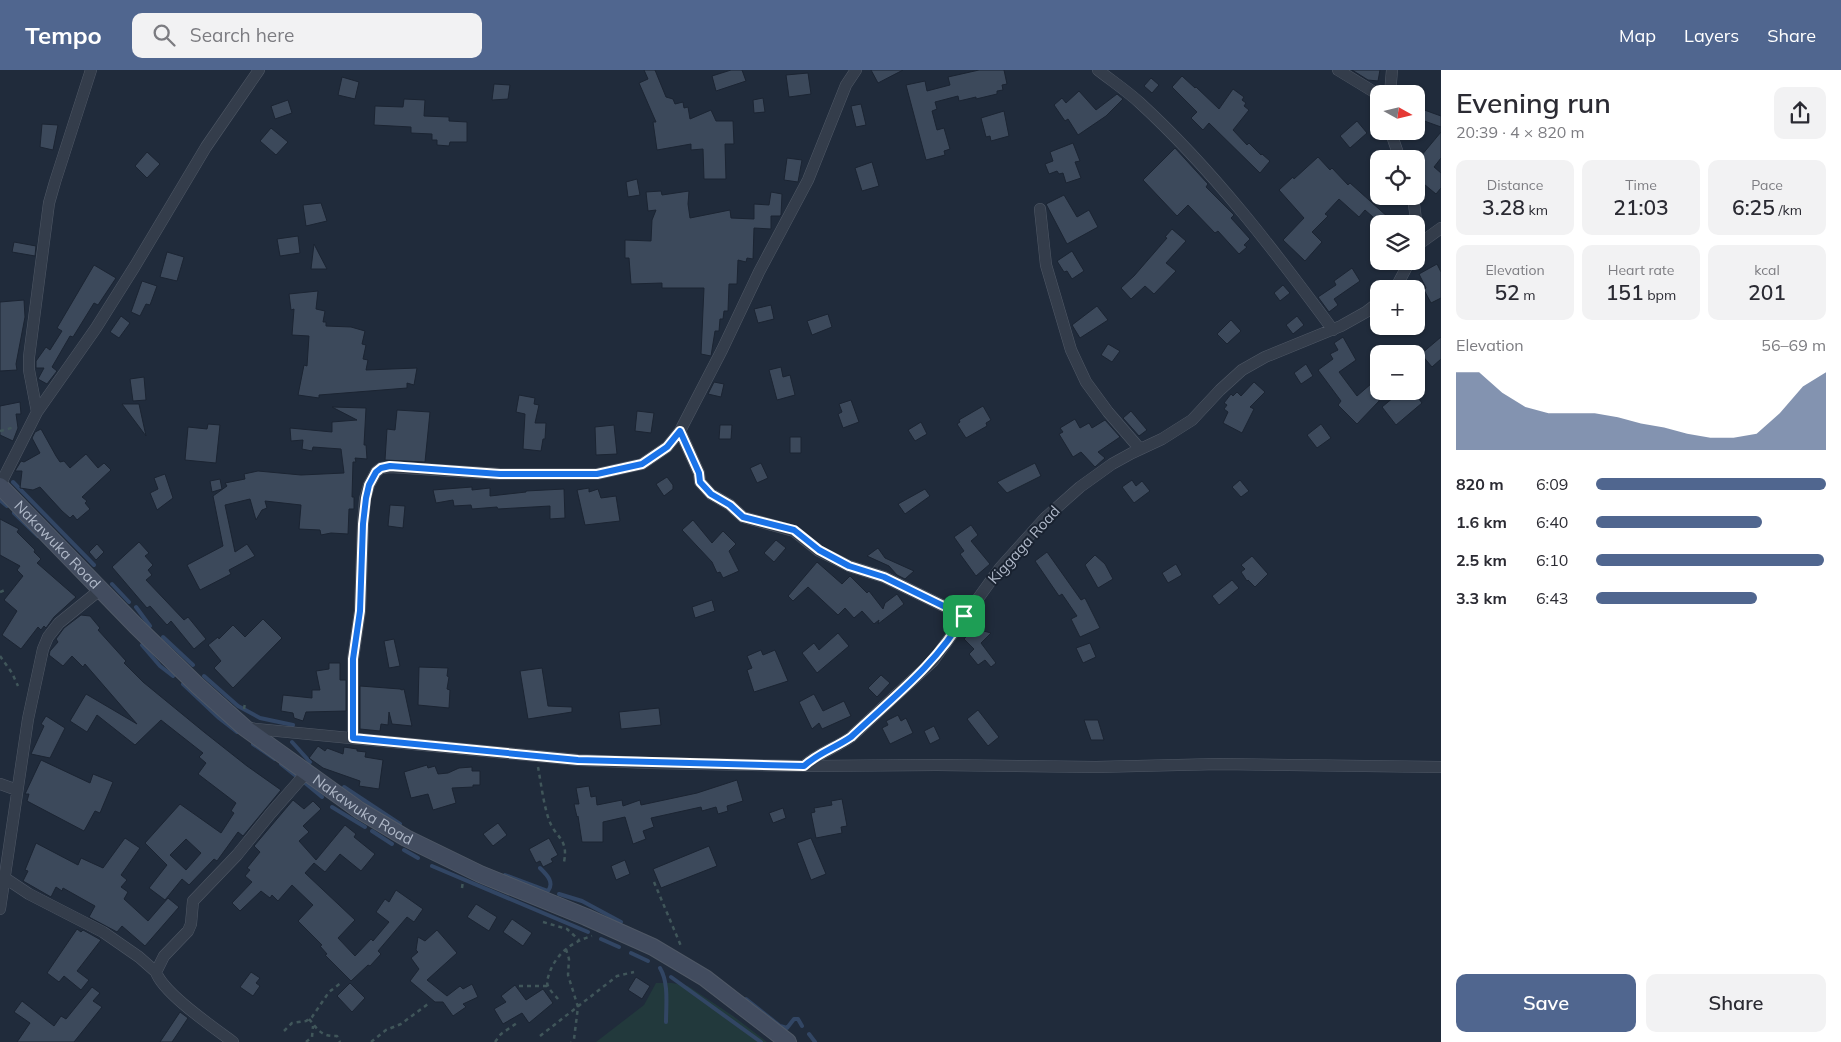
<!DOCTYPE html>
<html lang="en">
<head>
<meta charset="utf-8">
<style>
	:root { --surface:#fff; --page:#f2f2f3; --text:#2b2b33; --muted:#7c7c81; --accent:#50668f }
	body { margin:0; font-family:Mulish,sans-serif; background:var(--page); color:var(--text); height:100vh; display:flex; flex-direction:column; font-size:19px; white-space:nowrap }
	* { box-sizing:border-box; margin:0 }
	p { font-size:16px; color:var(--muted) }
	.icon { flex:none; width:28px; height:28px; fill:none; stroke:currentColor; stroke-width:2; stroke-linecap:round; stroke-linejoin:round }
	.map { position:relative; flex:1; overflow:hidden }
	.panel { display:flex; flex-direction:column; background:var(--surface); width:400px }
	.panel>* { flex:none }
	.needle { width:32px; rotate:98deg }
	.controls { position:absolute; left:1370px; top:15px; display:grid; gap:10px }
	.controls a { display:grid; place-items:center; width:55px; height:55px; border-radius:10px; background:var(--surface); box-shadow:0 1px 4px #0004; font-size:25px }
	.pin { position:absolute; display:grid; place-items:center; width:42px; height:42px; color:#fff; margin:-21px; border-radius:10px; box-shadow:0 2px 8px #0006 }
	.round { display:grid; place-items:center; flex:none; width:52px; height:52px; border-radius:10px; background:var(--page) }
	.headline { display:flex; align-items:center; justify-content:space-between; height:85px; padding:0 15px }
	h1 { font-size:28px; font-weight:600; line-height:38px }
	.metrics { display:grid; grid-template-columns:repeat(3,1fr); gap:8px; height:85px; padding:5px 15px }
	.metrics div { display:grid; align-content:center; border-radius:10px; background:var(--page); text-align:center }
	.metrics b { font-size:21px; font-weight:600 }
	.metrics small { font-size:14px; font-weight:400 }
	.metrics p { font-size:14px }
	.chart { height:140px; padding:10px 15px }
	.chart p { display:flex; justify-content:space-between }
	.chart svg { width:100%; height:90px; margin-top:5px; fill:var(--accent); opacity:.7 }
	.primary-button { display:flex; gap:10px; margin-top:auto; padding:10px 15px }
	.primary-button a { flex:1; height:58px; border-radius:10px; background:var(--accent); color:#fff; font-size:20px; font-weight:600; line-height:58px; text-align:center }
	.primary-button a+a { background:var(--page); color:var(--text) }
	ul { padding:0 15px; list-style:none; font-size:16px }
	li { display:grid; grid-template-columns:80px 60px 1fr; align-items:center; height:38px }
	li i { height:12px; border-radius:6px; background:var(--accent) }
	header { display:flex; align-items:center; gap:30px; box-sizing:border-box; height:70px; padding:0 25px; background:var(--accent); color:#fff }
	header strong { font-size:24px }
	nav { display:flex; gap:28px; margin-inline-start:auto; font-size:18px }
	.search { width:350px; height:45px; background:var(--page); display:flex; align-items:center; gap:12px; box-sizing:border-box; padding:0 18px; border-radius:10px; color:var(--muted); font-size:19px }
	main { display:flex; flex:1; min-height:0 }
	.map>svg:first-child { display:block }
	.green { fill:#22393c }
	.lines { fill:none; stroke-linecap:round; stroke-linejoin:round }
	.stream { stroke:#324664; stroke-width:4 }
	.building { fill:#3c495b; stroke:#1b2432; fill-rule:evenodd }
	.minor-casing { stroke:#4f5866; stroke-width:12 }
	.secondary-casing { stroke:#4f5866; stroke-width:18 }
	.path { stroke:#40565a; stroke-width:2.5; stroke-dasharray:4 4; stroke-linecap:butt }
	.minor { stroke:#343d4b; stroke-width:11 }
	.secondary { stroke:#424c5f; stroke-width:16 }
	.route-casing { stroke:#fff; stroke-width:10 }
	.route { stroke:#1a73e8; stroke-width:6 }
	.labels { text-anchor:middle; stroke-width:4; stroke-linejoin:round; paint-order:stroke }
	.street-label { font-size:15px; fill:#afb8c8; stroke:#192230 }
</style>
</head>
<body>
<header>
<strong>Tempo</strong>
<div class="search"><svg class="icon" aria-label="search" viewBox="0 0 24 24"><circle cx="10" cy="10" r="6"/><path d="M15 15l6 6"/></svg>Search here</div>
<nav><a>Map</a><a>Layers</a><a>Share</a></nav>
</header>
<main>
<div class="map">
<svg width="1441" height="972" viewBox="0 0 1441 972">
	<rect width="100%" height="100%" fill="#202b3b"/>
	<path class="green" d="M656,913H672L688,916L733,946L767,972H596L644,935Z"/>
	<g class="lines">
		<path class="stream" d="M13,412L94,495
			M0,430L7,436
			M14,443L38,466
			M112,514L129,532
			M136,537L150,556
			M163,567L193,595
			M142,575L160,596L173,606
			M204,606L238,636L260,648L293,655
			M183,614L219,648L237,662
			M292,672L310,692
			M253,674L275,689
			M281,694L296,706
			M304,712L322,727
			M344,717L400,754
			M332,737L365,757
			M372,761L392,774
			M404,780L418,788
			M432,796L588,862
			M505,805L548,821C555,812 546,804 540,798
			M559,824L582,831L621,852
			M601,869L619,877
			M631,883L648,891
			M660,898C669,913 666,935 666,952
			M671,907L761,972
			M746,929L780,956L787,958L794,949H798L802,956
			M809,964L815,972"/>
	</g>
	<path class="building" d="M644,0H655L666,27L673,29L675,34L683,32L684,38L688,37L690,49L711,40L716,51H733L734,74H725L726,109H704L703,79L691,80V74L657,80L653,52H656L639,13L648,9Z
		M731,0H742L746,11L716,21L712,6Z
		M871,0H903L878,13Z
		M979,0H1004L1007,14L1002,15L1003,20L997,21V24L976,29V27L959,31L958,26L935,32L937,39L932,41L937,60L944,58L950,79L944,81L945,85L926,90L906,15L925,11L927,21L950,15L948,7Z
		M1352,0H1380L1378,11L1368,10Z
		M808,3L811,24L789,27L786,5Z
		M1182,6L1195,18L1196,17L1219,39L1233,19L1244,27L1242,30L1246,33L1244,36L1249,40L1233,60L1247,75L1249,73L1261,85L1262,84L1270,91L1260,103L1209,53L1203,60L1191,48L1197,42L1172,17Z
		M342,7L359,12L355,29L338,25Z
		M1151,8L1159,15L1152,23L1144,16Z
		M494,14L510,15L508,29L492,30Z
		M1079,21L1096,40L1117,24L1123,29L1106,46L1078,65L1068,49L1065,51L1054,35L1062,28L1066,33Z
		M763,28L765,42L754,43L753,30Z
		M404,29L425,30L424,46L449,47V51L467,52V72H450L449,76L437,75V70H432V64L411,63V57L374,55L375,36L403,37Z
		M288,30L292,43L275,49L271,36Z
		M861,34L866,55L856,57L851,36Z
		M1416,37L1441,46V57L1416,48Z
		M1004,41L1009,66L991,71L990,66L986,67L981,48Z
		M1357,51L1367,63L1350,78L1340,66Z
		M42,54L58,55L53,80L40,77Z
		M271,58L288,72L276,85L260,71Z
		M1441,62V88L1434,97L1441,103V118L1436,124L1419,110L1421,107L1416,103V92Z
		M1073,73L1080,91L1075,92L1081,108L1066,113L1063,103L1059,104L1057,101L1049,104L1045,94L1053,91L1050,82Z
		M1175,78L1208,114L1206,117L1234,145L1231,148L1250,169L1244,175L1247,177L1239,184L1218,161L1215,163L1188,135L1177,146L1143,110Z
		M147,82L160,94L147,108L135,96Z
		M1318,87L1330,100L1332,98L1348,115L1350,113L1389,148L1383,154H1381L1365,140L1359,147L1339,129L1325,144L1328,146L1312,162L1322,172L1305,191L1283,170L1304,148L1279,120L1293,107L1294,109Z
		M787,88L802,90L798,112L784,110Z
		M872,92L879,116L862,121L855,98Z
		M637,109L640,125L628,127L626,112Z
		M661,121L662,125L689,121L688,134L690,148L730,140L731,148L754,149V134L769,135L771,122L782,124L781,145L780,146H771V159L754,158L753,189L747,188L746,192L738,190L737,214H729L728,241H724L723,249H720L719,261H715L711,286L701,284L704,218H662V213L631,214L629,188H625V170L651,171L652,150L656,140L648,141L646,122Z
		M1064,125L1077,147L1089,140L1098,157L1067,174L1046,134Z
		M321,133L327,151L306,156L303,135Z
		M1172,159L1186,171L1166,193L1176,201L1154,224L1145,216L1131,229L1121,218L1134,206L1167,168L1165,167Z
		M298,166L300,183L280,186L277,169Z
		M14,172L36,176L35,186L12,182Z
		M314,174L327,199H311Z
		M1072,181L1084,201L1072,209L1067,201L1064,202L1057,191Z
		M167,182L184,187L177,211L160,207Z
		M1437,194L1441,202V228L1431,233L1424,220L1426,218L1419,204Z
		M94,195L116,208L98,235L94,233L73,267L70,266L52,297L57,301L47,314L38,309L44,298H36V291L46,277L50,280L62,261L57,258Z
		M1352,198L1360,211L1334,229L1338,235L1329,242L1318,227L1336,215L1334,211Z
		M142,211L157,216L150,235L146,234L140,246L131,242Z
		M1283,215L1290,223L1280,231L1274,223Z
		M318,221L316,239L325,241L323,252H326V256L351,257L365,261L362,274L366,275L363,289L368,290L366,300L417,298L414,315L407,313V318L319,325V328L298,325L304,295L307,296L309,266L292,265L294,239L291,240L289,224Z
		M24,230L25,247L16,294L17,300L0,301V232Z
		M771,235L774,249L758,253L754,239Z
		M1097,236L1108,250L1080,268L1072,255Z
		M828,244L832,257L812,265L807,251Z
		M121,246L130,253L119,268L110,262Z
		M1297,246L1304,255L1293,264L1286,255Z
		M1231,250L1241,261L1227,274L1217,264Z
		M1343,267L1356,290L1339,302L1357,326L1379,307V331L1357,354L1338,335L1341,331L1318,300L1333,289L1330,284L1338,280L1334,273Z
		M1441,267V289L1432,297L1421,284Z
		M1108,274L1120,281L1112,292L1101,285Z
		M1306,294L1313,306L1301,314L1294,303Z
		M781,297L783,307L790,305L795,325L777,330L769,300Z
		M144,307L146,330L133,331L130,309Z
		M714,312L724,314L721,327L708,324Z
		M1254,312L1265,322L1250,337L1254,339L1242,363L1223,353L1228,342L1224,339L1227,335L1224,333L1231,324L1233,326L1237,322L1241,326Z
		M1406,321H1413L1422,333L1396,355L1382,337L1394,327L1396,329Z
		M519,325L535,328L534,334L539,335L535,353H546L545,369H543L541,381L523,379L525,344L516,342Z
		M851,330L859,352L843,358L838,344L842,342L839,334Z
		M20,332L21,344H16L18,358L13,371L0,365V336Z
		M122,334H139L146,366Z
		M983,336L991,350L986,353L987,356L966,368L957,354L960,352L959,350Z
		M332,337L366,338L364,375H366L367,389L355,388L356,392H353L352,427H354V439H349L348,464L331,463L321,465L320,460L299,459L301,435L265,431L267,438L262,440L256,450L250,429L225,435L235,482L247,474L255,486L229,500L231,504L200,520L187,495L223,476L213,426L227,416L225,413L245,409L244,404L258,401L301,405L344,403L341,379L313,377L312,381L302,379L303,370L291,371L290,358L332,362V352L357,350Z
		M397,340L430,342L425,392L385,390L387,359L395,360Z
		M637,341L654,343L651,363L635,361Z
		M1131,341L1147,360L1139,366L1123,348Z
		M1075,349L1080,358L1089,353L1092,358L1105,350L1120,367L1098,382L1105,388L1095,397L1081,382L1073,387L1059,364L1063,362L1060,358Z
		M921,352L927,364L915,371L908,360Z
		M208,354L220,355L216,393L185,390L188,357L207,359Z
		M1321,354L1331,368L1317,378L1307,365Z
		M614,355L617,384L596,385L595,357Z
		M720,355H732L731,369H719Z
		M41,359L56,386L60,392L64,391L70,398L86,384L98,398L104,393L111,400L82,427L87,431L85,433L90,439L77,450L73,445L70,448L62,441L40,417L33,420L20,418L22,401H15L21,391L24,392L40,383L32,368L35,362Z
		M790,367H801V383H790Z
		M761,393L768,408L757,413L750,398Z
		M1035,393L1041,406L1007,423L997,412Z
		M165,404L173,428L157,440L150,423L158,419L154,408Z
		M667,407L673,415V419L664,426L656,414Z
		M220,409L222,419L212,422L210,411Z
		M1132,410L1136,416L1142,411L1150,421L1134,433L1122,417Z
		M1240,410L1249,421L1241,427L1232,417Z
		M472,417V420L490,418V426L526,422V421L564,419L565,448L550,449V436L498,439L497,437L472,439L471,435L454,436L453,430L436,433L433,420Z
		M589,418V422L598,419L601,428L616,426L620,451L585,455L577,420Z
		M925,419L930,426L905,444L898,434Z
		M390,435L405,436L403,458L388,456Z
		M0,449L19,459L17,462L35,480L34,482L41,489L37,493L76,527L54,547L46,558L44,556L41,560L38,557L21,579L2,565L17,541L4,530L23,506L17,500L20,496L0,485Z
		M693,450L712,473L723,461L736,474L729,481L739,501L723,508L720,502L717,503L712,492L682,460Z
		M971,455L978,465L971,471L990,494L976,506L960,484L964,481L954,467Z
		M776,470L786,478L774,492L764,483Z
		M139,472L149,483L145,486L153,495L148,500L152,505L146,510L184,550L188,547L206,569L194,579L171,551L167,555L150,536L147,538L112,497Z
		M97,474L104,482L96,490L89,482Z
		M878,478L885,488L914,501L905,509L897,505L889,496L867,486Z
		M1047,482L1081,530L1085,528L1100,558L1080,567L1071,549L1077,546L1062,524L1059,526L1035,491Z
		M1095,485L1105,494L1113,509L1098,518L1085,495Z
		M1252,486L1268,504L1255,517L1248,510L1247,511L1241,502L1245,499L1241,495Z
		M817,492L842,514L850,506L867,523L869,521L883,539L885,533L897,524L904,534L878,554L879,550L874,554L862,541L854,548L845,538L838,545L808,517L793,531L788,526Z
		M1176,494L1182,505L1168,513L1162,503Z
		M1232,510L1239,518L1219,535L1212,526Z
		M712,530L715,541L695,548L692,537Z
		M81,545L90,546L100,558L98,560L126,591L124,593L143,612L204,662L247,696L281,720L243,766L238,762L217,791L214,789L189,815L182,809L165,830L149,818L167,795L145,773L180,734L221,763L234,743L231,741L236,733L198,704L206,693L199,687L203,683L161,650L135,675L97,645L87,662L70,651L86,624L137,654L85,594L83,597L72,586L63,596L49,585L50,581L58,572L56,569L64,558ZM186,769L201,783L186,800L170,785Z
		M263,549L282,568L233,618L214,598L221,591L208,575L218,567L219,569L233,555L245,567Z
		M976,556L980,560L991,563L981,573L996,593L991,597L985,590L978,595L969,584L974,579L964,569Z
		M838,563L849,576L817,603L802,583L814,573L819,580Z
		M394,569L400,596L389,598L384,571Z
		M1090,573L1096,587L1083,593L1076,578Z
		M761,580L763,585L775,580L788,611L754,622L747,600L752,598L747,586Z
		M329,593H340V610H346V641L306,642L303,651L294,648L293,643L281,641L283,625L312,628V620H320L316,601L329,599Z
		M419,597L448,598L447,606L449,607L447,619L450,620L449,638L418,635Z
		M542,598L548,636L572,637V642L528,649L520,601Z
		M881,605L890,613L877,627L868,618Z
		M360,616L400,619L402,620L404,619L412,656L392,654L389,642L388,655L381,654L380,661L360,659Z
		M814,624L823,641L844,631L851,646L822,659L819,653L812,659L799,632Z
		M659,638L661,655L621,659L619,642Z
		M978,640L999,667L988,676L967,649Z
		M898,645L901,651L906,648L913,663L890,674L882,658L888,655L886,651Z
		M46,646L65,658L50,688L31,684L44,656L41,654Z
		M1084,650H1098L1104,670H1091Z
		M934,656L940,669L930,674L924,661Z
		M318,676L325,681L327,678L343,684L344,677L357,679V681L366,682L365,687L383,690L379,719L359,716L360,711L323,698L309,688Z
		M41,690L90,713L93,704L113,712L100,743L95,741L84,761L27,731L29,724H25Z
		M427,695L428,698L435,696L438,704L448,703L459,698L472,697V701H480V715H473V717L452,718L456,733L433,740L428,724L411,728L404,702Z
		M737,710L743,731L727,736L728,741L718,744L716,737L702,741L701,737L651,748L654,757L643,761L646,769L633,774L625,747L603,752V772H582L578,746L577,747L574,734H579L576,718L589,716L591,727L596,726L597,735L622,730L623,736L640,730L641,735L697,723Z
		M842,729L847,756L841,757L842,763L816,768L811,743L815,742L814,738L832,735L831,731Z
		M293,730L304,739L313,731L321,739L303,756L309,762L299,771L316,790L345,755L356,764L354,767L375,784L361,801L340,784L325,802L314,793L305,803L355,850L338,868L355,886L371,869L373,871L389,852L376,842L385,829L389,832L396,820L423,839L414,852L407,847L378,881L381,884L370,896L368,895L351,911L325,885L327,884L320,876L322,875L298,851L313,835L292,815L278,831L272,825L270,828L261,821L240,841L232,833L252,812L245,806L250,800L247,798L260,782L254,776Z
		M783,738L786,748L773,753L769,743Z
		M498,753L507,765L493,776L483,764Z
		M125,768L140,778L121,805L127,810L121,817L128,822L124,829L148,851L168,828L179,837L145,876L122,856L117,862L89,847L95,836L63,818L62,821L56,817L51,827L23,811L28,801L25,800L36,773L78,795L81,788L103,798Z
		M549,768L558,785L551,789L553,792L543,797L540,791L536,793L529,779Z
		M811,768L826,804L811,810L797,773Z
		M709,776L717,796L661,818L653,799Z
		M625,790L630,804L616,810L611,796Z
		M476,834L497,847L489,861L467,847Z
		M512,849L532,863L523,876L503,862Z
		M77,859L81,862L83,860L101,870L77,901L89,910L81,920L64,906L59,912L47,903Z
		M437,860L457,883L427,910L447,926L460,916L463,919L472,914L478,927L463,934L466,937L453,946L443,932H435L410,911L419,899L411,888L418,882L416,880L418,867L425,871Z
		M251,902L260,908L256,913L260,916L253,926L240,917Z
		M636,907L650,916L642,929L628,920Z
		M350,913L365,928L352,942L337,926Z
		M515,915L526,930L543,919L553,933L529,953L522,943L503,954L494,939L506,932L501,926Z
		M92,917L100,923L93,931L102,937L74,972H17L30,953L14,942L22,931L54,956L61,946L66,949Z
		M180,942L188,948L172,972H160Z"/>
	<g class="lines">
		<defs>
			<path id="minor" d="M1098,0C1112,11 1127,21 1140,33C1213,100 1274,180 1333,260
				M1338,0L1379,25
				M1390,24L1392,0
				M1391,61L1392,66L1400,89
				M1413,126L1419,174
				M1040,139L1046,195L1071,280L1086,312L1108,342L1140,379
				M1417,178L1419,174L1441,158
				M1395,219L1410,191
				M37,342L29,300V287L49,133L55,112L91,0
				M680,361L699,403L700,412L711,424L730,435L743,447L794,461L819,481L849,496L884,507L964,546
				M0,415L37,342L96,258L135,196L206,77L259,0
				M247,658L578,690L649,693L804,696L937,695L1096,697L1219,694L1441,697
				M353,668V589L360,541L363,454L365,429L369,415L376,402L381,398L390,397L500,404H597L642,394L667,377L680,361L722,280L759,202L808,110L846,15L856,0
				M804,696C818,683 836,678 851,667L933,591L1000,498L1045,448L1080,417L1112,394L1132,383L1162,369L1192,350L1220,320L1242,300L1265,287L1341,256L1366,242L1379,232
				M0,714L17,720
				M5,808L29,824L103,862L139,887L156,902
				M0,839L28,649L43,579L48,567L59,553L101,519
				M233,972C213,957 163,923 156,902L164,886L188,861L191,854L193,831L237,785L271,743L307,702"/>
			<g id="secondary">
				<path id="s1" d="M0,416L136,556L198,616L245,658L359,740L406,768L480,804L586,847L653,877L705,908L788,972"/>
			</g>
		</defs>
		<use href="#minor" class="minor-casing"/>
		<use href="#secondary" class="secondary-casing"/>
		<path class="path" d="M0,361L15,357
			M0,522L5,520
			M0,586L12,603L18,616
			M244,639L245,633
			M538,697C541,713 543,731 548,747C554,768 569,767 564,792
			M654,812L681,876
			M462,818L463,811
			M543,852L567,859L579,870
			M566,879L569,889L568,905L578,937L574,969L571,972
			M519,916H548
			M558,929C555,925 550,921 548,916C546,912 548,908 549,904C556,884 571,872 592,866
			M309,949C318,960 322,967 337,966L340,972
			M284,961L292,953L306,951L312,947L329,922L342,912
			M540,966L617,906L634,902
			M306,972L312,967L313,956
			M371,972L386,960L401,954L428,934
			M495,972L501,964L517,953"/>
		<use href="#minor" class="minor"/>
		<use href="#secondary" class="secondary"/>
	</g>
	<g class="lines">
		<defs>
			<path id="route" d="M680,361L699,403L700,412L711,424L730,435L743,447L794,460L819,480L849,496L884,507L964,546C936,595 891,629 851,667C835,678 818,683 804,696L578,690L353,668V589L360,541L363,454L366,428L369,415L376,402L381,398L390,396L500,404H597L642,394L667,377Z"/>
		</defs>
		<use href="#route" class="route-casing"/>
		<use href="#route" class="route"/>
	</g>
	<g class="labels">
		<g class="street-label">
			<text dy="5" stroke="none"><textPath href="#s1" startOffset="82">Nakawuka Road</textPath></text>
			<text transform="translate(1024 475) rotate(-48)" y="5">Kiggaga Road</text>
			<text dy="5" stroke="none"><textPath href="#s1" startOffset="488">Nakawuka Road</textPath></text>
		</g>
	</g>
</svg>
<div class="controls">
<a><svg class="needle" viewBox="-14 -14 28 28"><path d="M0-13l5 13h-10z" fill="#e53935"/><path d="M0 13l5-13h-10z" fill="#7c7c81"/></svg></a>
<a><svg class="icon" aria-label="locate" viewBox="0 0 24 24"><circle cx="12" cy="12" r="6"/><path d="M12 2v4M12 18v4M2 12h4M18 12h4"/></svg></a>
<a><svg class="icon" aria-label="layers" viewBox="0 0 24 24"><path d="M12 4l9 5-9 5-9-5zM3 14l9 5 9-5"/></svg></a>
<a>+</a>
<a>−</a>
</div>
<div class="pin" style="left:964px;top:546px;background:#1e9e55"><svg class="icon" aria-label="arrive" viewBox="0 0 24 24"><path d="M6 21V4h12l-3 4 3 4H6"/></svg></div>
</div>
<section class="panel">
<div class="headline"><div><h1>Evening run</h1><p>20:39 · 4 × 820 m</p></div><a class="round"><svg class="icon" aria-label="share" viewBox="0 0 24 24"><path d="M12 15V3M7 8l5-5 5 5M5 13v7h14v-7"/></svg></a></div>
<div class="metrics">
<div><p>Distance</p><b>3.28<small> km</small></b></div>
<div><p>Time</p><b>21:03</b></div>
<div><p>Pace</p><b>6:25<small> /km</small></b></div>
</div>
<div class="metrics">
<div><p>Elevation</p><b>52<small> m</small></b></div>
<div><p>Heart rate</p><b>151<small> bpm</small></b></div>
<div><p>kcal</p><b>201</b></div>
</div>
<div class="chart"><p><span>Elevation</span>56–69 m</p>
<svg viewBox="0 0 160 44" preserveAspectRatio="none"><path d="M0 44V6L10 6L20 16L30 23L40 26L50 26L60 26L70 28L80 31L90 33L100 36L110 38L120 38L130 36L140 26L150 13L160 6V44z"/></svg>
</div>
<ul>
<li><b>820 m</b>6:09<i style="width:100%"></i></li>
<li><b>1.6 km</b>6:40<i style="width:72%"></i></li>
<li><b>2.5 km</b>6:10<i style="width:99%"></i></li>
<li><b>3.3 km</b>6:43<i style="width:70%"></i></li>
</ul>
<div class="primary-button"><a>Save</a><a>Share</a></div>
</section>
</main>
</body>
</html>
